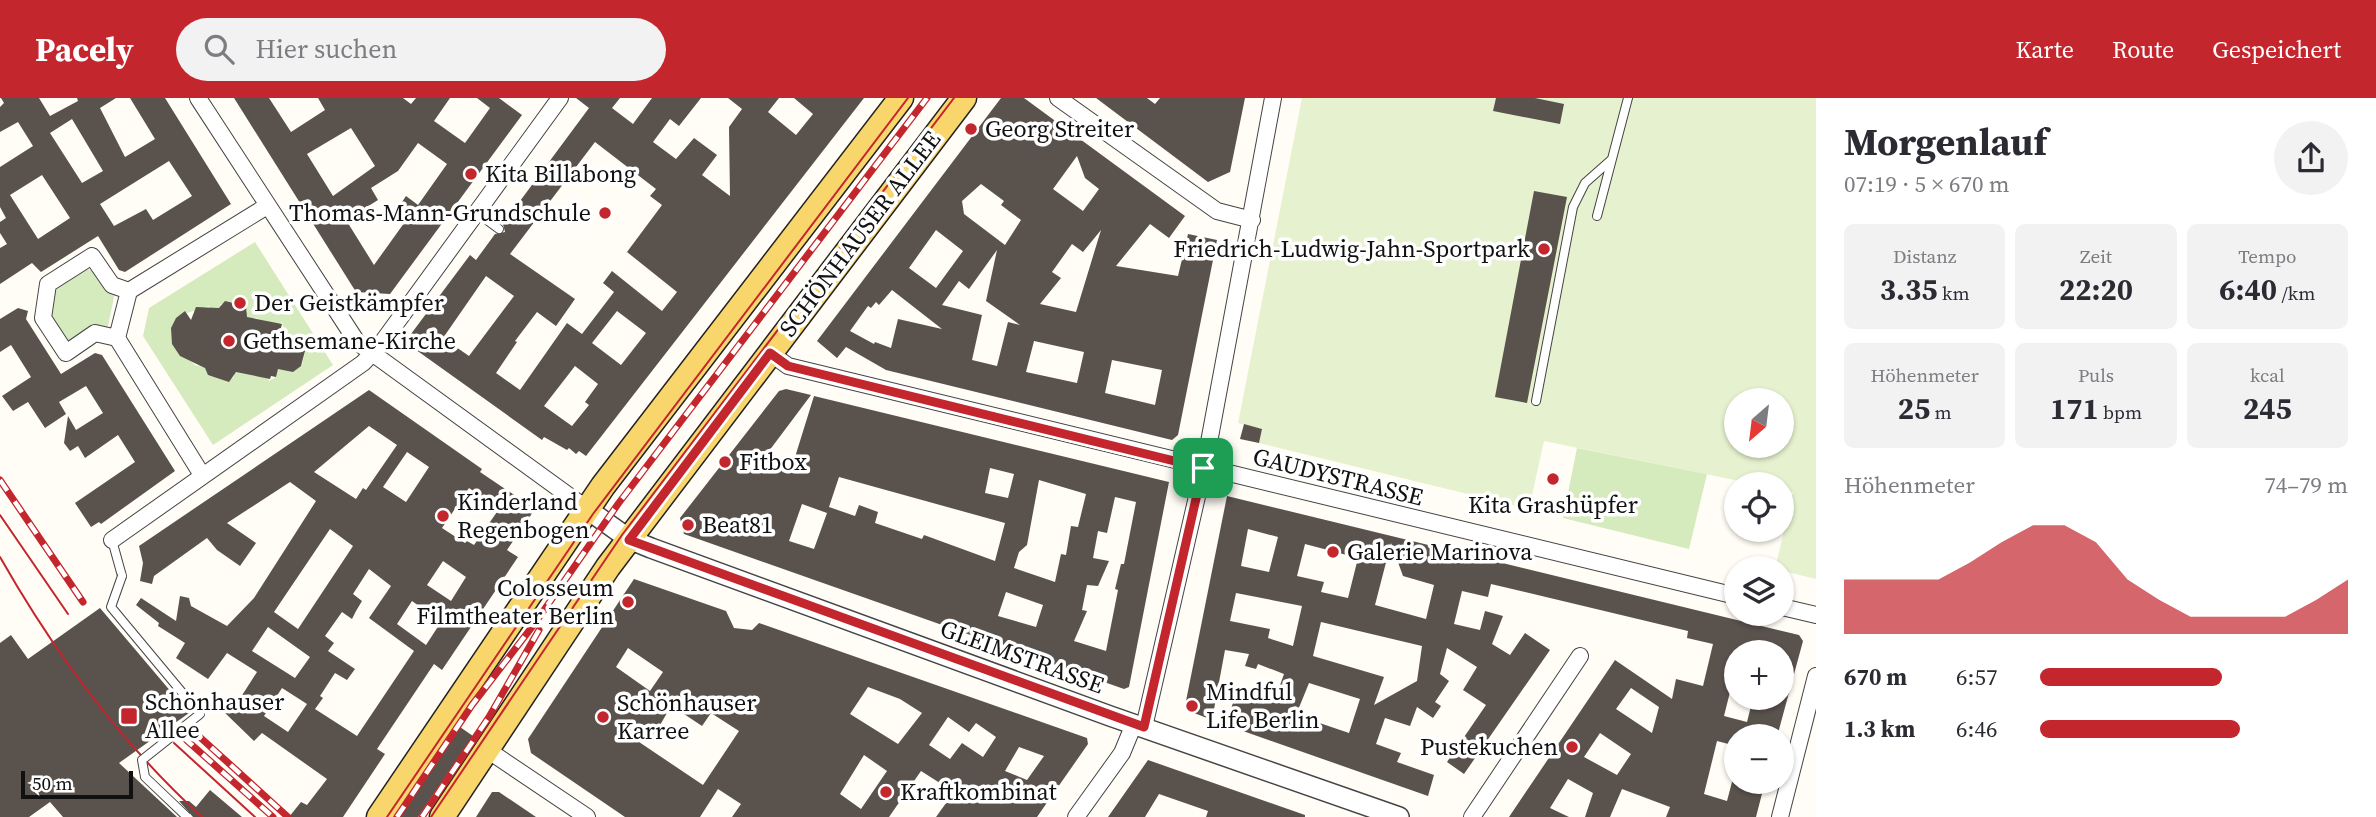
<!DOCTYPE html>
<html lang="de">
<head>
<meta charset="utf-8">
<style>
	:root { --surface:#fff; --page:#f2f2f3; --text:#2b2b33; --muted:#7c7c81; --accent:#c4262e }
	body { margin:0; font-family:"Source Serif 4",serif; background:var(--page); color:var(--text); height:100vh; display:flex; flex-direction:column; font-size:26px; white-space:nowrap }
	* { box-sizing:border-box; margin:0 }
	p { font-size:23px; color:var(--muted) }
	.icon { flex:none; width:38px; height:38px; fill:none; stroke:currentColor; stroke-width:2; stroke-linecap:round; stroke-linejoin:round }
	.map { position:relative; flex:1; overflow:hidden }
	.panel { display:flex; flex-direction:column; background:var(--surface); width:560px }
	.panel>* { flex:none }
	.needle { width:46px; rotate:208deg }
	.tools { position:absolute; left:1724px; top:290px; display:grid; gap:14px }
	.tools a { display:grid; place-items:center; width:70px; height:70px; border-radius:50%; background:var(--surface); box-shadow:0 2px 5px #0004; font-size:35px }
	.scale { position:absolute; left:21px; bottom:18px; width:112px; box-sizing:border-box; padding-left:7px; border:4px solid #111; border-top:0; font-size:19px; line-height:24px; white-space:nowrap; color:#111; -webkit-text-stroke:5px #fff; paint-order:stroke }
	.pin { position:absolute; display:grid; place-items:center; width:60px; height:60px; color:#fff; margin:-30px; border-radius:14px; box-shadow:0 4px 10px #0006 }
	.round { display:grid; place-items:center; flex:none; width:74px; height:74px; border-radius:37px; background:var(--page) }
	.summary { display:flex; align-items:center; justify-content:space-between; height:119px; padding:0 28px }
	h1 { font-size:38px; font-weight:700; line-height:52px }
	.figures { display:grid; grid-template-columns:repeat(3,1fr); gap:10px; height:119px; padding:7px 28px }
	.figures div { display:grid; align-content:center; border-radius:10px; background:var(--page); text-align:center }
	.figures b { font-size:30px; font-weight:700 }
	.figures small { font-size:19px; font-weight:400 }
	.figures p { font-size:19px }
	.chart { height:196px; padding:14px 28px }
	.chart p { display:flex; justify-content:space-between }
	.chart svg { width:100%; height:126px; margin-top:7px; fill:var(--accent); opacity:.7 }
	ul { padding:0 28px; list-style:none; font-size:23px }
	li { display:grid; grid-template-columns:112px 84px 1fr; align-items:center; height:52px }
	li i { height:18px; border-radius:9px; background:var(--accent) }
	header { display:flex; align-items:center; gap:42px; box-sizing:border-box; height:98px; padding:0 35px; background:var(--accent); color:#fff }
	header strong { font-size:33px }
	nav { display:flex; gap:38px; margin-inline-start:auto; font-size:24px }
	.search { width:490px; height:63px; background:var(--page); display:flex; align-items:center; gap:18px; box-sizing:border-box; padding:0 24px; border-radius:38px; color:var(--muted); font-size:26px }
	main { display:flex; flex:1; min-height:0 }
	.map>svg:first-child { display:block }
	.green { fill:#d5ebbd; fill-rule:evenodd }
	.pitch { fill:#e6f2cf; fill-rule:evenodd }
	.building { fill:#5a524d; fill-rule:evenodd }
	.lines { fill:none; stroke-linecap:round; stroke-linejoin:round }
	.service-casing { stroke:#444; stroke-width:10 }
	.minor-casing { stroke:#444; stroke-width:18 }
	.tertiary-casing { stroke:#444; stroke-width:22 }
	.primary-casing { stroke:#222; stroke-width:27 }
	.service { stroke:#fff; stroke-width:8 }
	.minor { stroke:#fff; stroke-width:16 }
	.tertiary { stroke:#fff; stroke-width:19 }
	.primary { stroke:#f9d66b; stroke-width:24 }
	.tram { stroke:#c4262e; stroke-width:2 }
	.rail-casing { stroke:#c4262e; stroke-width:7 }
	.rail { stroke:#fff; stroke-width:4.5; stroke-dasharray:13; stroke-linecap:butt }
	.service-bridge-casing { stroke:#444; stroke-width:10; stroke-linecap:butt }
	.service-bridge { stroke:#fff; stroke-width:8 }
	.route-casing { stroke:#fff; stroke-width:14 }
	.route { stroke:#c4262e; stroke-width:9 }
	.poi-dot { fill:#c4262e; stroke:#fff; stroke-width:2.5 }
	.labels { text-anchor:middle; stroke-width:7; stroke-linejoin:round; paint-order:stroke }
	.poi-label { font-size:24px; fill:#111; stroke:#fff; text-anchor:start }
	.street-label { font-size:24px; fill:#111; stroke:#fff }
</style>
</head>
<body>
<header>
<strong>Pacely</strong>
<div class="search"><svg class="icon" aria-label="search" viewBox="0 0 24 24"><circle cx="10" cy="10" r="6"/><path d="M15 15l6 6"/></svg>Hier suchen</div>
<nav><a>Karte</a><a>Route</a><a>Gespeichert</a></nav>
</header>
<main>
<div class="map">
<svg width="1816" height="719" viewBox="0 0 1816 719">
	<rect width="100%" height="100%" fill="#fffdf5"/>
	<path class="green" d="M255,144L333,267L213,347L143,238L149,210ZM220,206L241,211L245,208L244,212L248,213L244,215L245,222L255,220L279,227L282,224L286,244L305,254L302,267L275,270L276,279L269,283L267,279L232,270L230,276L234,277L233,280L212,275L208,278V274L200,264L199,268L195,267C181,252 169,252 174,224L184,217V213L187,215L209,208L211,212L223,210Z
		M87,171L94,173L107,193L115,194L107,233L72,243L66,242L50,218L56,191Z
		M1577,350L1707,376L1689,451L1563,420Z"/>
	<path class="pitch" d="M1302,0H1816V481L1775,471L1793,394L1782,391V387H1759L1544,343L1529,411L1259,345L1262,331L1238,325ZM1736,303H1782V348H1736Z"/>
	<path class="building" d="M1,0H39L50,18L78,3L77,0H116L100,10L125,59L155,41L130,0H165L231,106L125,174L119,172L98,138L41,174L32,165L0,186V150L7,146L0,135V124L6,120L0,109V69L33,48L18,24L0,34V9L4,5ZM72,21L103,73L82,85L50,35ZM169,63L192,98L153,122L146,111L114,128L100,106ZM42,77L70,120L38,141L10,97Z
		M234,0H269L291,34L325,12L318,0H403L411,6L416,0H450L434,23L465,45L490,10L477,0H499L522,17L390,196L356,194ZM351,30L375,68L333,98L307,56ZM418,45L447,66L418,107L406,98L396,113L407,121L374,167L346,122L378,102L371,90L398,73Z
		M576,0H620L612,10L633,26L652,0H701L679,28L670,21L653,44L676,61L694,40L717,57L702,77L730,98L729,29L742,11L728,0H779L768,14L796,37L813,16L794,0H864L586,358L579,353L576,356L569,350L567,352L544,339L542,342L405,244L470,157L476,162L495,136L505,134L503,126L589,10ZM595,44L656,91L650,98L662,107L627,154L677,194L662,213L612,173L603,185L614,194L582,236L567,225L520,292L496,275L517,244L515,243L537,214L556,228L575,201L510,156ZM486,178L514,198L469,258L443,240ZM617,213L646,235L621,267L592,245ZM575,268L598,286L585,304L589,307L572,328L544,308Z
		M1001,0H1024L1185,118L1169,140L1150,126L1116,168L1178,178L1188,136L1217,142L1178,337L1172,342L886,272L846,249L837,260L817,243ZM1077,58L1085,80L1099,91L1083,113L1053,91ZM981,86L1004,103L1001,107L1021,122L1005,147L964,116L962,103ZM936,132L963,153L936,190L909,170ZM1101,132L1076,214L1040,206L1061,180L1052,174L1072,146L1083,154ZM997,152L986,203L1020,227L1008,224L997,268L972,262L982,217L942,207L959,183L969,191ZM892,192L942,231L898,221L891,250L875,244L874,246L850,233L868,208L871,210L876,204L879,207ZM1034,243L1084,254L1077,285L1026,274ZM1112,262L1162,272L1155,307L1105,295Z
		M1096,0H1147L1155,6L1160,0H1245L1230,74L1208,84Z
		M1496,0H1535L1564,6L1560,26L1493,13Z
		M1534,93L1567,99L1527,305L1495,299Z
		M225,203L246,208L247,219L282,226L281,230L287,231L285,240L300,243L305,253L301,268L293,274L278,271L276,279L271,278L270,281L236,274L229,284L208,277L205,270L180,258L172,246L171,230L176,220L185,213L191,222L196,209L219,210Z
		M18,210L28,213L26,221L61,276L95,255L102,257L175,373L101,426L99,424L91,429L75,405L135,364L118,337L85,360L78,348L70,353L64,345L68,318L76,332L103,315L86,288L59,304L66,316L45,330L28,304L13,313L2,298L31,279L11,247L0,254V221Z
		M786,291L811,297L763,361L791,372L814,298L1169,384L1129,589L1124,591L684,436L680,420L779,293ZM990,370L1014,376L1008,400L985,395ZM839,379L1005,425L995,463L924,437L922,441L875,425L878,414L859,407L855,418L829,409ZM1039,382L1086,396L1078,429L1071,428L1066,457L1061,456L1055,484L1014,470L1019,454L1027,447ZM1115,399L1136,404L1124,466H1121L1115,491L1118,492L1106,553L1074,543L1087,513L1082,512L1087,487L1098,488L1109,463L1093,460L1098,433L1107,435ZM802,406L827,415L814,451L789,443ZM1006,494L1043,507L1036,529L998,518Z
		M369,292L482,371L480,374L535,411L507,452L518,459L442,572L434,566L377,651L385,656L343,719H289L301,704L307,707L327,681L262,635L254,643L224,614L234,598L239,602L257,574L227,555L208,581L176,560L185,545L158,528L159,525L136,507L141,500L176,523L180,498L189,500L191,508L227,528L254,500L316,403L290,384L227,425L256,445L240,468L217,452L207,440L154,478L152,486L140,483L143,465L139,448ZM369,328L397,347L366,392L363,390L356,401L314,374ZM407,354L429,369L406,404L383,389ZM469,390L499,411L474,447L467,443L465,445L442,430ZM330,431L353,448L298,531L274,514ZM443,463L466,479L451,503L427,487ZM369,471L391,488L369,520L414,553L357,638L315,611L323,600L320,598L335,575L347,582L355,571L328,553L334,545L325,538L342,514L352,521L356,513L362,503L353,496ZM412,503L441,524L426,547L397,526ZM268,529L310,559L295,580L252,553ZM282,590L307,606L288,634L264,618Z
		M1244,326L1262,331L1259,345L1240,341Z
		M1227,398L1799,537L1803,543L1777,639H1736V648L1717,643L1704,696L1727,703L1732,684H1765L1756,719H1666L1670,709L1622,691L1610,719H1585L1593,695L1568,681L1550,710L1569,719H1509L1615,562L1672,601L1676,581L1703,588L1713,546L1687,540L1688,533L1491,486L1488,499L1462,493L1454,526L1480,532L1485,513L1503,518L1492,546L1510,557L1525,535L1550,552L1464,676L1447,664L1486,607L1463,592L1477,569L1447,550L1440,576L1449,583L1435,604L1441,608L1433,620L1417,609L1410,628L1385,620L1376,646L1401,655L1397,664L1434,677L1428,698L1226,627L1237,592L1274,604L1284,576L1258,566L1256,571L1245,568L1249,556L1225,552L1212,622L1189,613L1185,608ZM1248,431L1278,439L1269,474L1241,468ZM1391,445L1403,478L1434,487L1426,521L1375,507ZM1305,446L1358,460L1348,500L1321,494L1324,484L1297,478ZM1236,495L1302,508L1293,548L1268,540L1270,531L1230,523ZM1321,524L1422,548L1417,583L1374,607L1384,579L1313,558ZM1736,555H1782V600H1753L1747,624L1724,618L1736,570ZM1309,585L1360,601L1349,635L1296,617ZM1631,590L1659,609L1652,635L1616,611ZM1600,635L1631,656L1617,677L1584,659Z
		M634,481L726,513L734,530L752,532L759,525L1087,640L1088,646L1037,719H936L954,694L921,673L889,719H732L741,706L718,691L700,719H625L531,655L528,641ZM628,550L663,574L650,593L616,569ZM868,589L900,601L922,615L898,646L850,616ZM675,610L702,628L711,615L739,633L703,687L639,644L656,634L667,615ZM948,619L969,634L976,625L996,639L983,659L962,645L950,661L929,647ZM1019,649L1044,658L1027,682L1005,673ZM864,657L887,673L861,711L840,696Z
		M100,510L189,615L119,665L177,719H63L50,704L29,719H0V545L11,537L28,561Z
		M460,629L473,638L418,719H399Z
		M1148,662L1305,717V719H1206L1208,713L1159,696L1145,719H1108Z
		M210,692L242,719H193L179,703H189L196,709Z
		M492,694H499L536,719H476Z"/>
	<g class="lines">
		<defs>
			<path id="service" d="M476,114L499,131
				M1597,118L1628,0
				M1536,303L1573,109L1585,85L1611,62
				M112,442L122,478"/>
			<path id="minor" d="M198,0L357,244L587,411
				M1058,0L1217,113L1252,122
				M129,193L112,187L92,158L48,186L43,220L66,255L95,235L117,240L202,377
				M117,240L129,193L267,108
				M770,255L788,268L1736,498
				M112,442L363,265L381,246L560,0
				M1782,509L1816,517
				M1144,629L1207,355L1273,0
				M486,651L587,719
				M1076,719L1122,655L1134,626
				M1472,719L1580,558
				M1780,719L1816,578"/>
			<path id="tertiary" d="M587,411L629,441L651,450L1110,618L1399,719"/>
			<path id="primary" d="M379,719L603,388L901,0
				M442,719L608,469L964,0"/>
		</defs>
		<use href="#service" class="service-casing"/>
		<use href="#minor" class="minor-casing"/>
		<use href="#tertiary" class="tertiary-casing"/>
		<use href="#primary" class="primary-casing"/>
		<use href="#service" class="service"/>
		<use href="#minor" class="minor"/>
		<use href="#tertiary" class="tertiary"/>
		<use href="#primary" class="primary"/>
		<path class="tram" d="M0,417L68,516
			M0,459C54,554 122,646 202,719
			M174,645L255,719
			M387,719L593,416L908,0
			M431,719L622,437L954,0"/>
		<defs>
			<path id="rail" d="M0,382L83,504
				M192,632L288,719
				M183,639L273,719
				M397,719L472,607L535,525L618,406L927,0
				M422,719L489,619L539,532"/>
		</defs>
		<use href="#rail" class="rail-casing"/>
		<use href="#rail" class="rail"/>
		<defs>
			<path id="service-bridge" d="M122,478L111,509L200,616L142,662L145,679L187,719"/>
		</defs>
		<use href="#service-bridge" class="service-bridge-casing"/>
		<use href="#service-bridge" class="service-bridge"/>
	</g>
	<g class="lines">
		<defs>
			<path id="route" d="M770,255L788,268L1203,370L1144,629L629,442Z"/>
		</defs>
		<use href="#route" class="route-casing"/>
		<use href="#route" class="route"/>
	</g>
	<g class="poi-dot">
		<circle cx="971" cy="31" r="7"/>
		<circle cx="471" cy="76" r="7"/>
		<circle cx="605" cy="115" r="7"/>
		<circle cx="1544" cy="151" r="7"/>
		<circle cx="240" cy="205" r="7"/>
		<circle cx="229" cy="243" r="7"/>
		<circle cx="725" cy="364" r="7"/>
		<circle cx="1553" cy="381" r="7"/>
		<circle cx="443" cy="418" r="7"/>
		<circle cx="688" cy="427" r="7"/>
		<circle cx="1333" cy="454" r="7"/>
		<circle cx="628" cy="504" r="7"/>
		<circle cx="1192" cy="608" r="7"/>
		<rect x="120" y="609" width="18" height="18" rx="3.5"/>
		<circle cx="603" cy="619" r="7"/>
		<circle cx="1572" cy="649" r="7"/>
		<circle cx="886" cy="694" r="7"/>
	</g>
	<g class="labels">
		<g class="poi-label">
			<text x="985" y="39">Georg Streiter</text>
			<text x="485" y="84">Kita Billabong</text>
			<text x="591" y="123" text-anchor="end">Thomas-Mann-Grundschule</text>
			<text x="1530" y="159" text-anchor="end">Friedrich-Ludwig-Jahn-Sportpark</text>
			<text x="254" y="213">Der Geistkämpfer</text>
			<text x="243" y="251">Gethsemane-Kirche</text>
			<text x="739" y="372">Fitbox</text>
			<text x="457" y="412">Kinderland<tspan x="457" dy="28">Regenbogen</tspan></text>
			<text x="1553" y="415" text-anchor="middle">Kita Grashüpfer</text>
			<text x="702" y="435">Beat81</text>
			<text x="1347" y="462">Galerie Marinova</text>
			<text x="614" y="498" text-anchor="end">Colosseum<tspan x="614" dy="28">Filmtheater Berlin</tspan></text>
			<text x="1206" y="602">Mindful<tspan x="1206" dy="28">Life Berlin</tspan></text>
			<text x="145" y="612">Schönhauser<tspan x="145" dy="28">Allee</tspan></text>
			<text x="617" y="613">Schönhauser<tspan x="617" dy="28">Karree</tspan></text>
			<text x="1558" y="657" text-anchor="end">Pustekuchen</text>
			<text x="900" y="702">Kraftkombinat</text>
		</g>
		<g class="street-label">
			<text transform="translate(860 136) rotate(-53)" y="8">SCHÖNHAUSER ALLEE</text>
			<text transform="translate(1338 379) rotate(14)" y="8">GAUDYSTRASSE</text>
			<text transform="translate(1022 559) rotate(20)" y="8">GLEIMSTRASSE</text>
		</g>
	</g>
</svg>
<div class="tools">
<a><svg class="needle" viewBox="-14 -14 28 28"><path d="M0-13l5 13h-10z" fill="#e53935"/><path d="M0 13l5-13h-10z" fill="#7c7c81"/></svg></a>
<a><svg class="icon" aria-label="locate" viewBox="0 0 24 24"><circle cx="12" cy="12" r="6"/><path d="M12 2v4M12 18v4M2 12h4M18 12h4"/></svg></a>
<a><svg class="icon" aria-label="layers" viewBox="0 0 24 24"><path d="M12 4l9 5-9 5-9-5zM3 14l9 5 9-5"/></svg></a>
<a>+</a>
<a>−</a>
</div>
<div class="scale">50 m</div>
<div class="pin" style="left:1203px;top:370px;background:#1e9e55"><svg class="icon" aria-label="arrive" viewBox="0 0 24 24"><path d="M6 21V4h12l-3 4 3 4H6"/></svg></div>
</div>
<section class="panel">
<div class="summary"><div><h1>Morgenlauf</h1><p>07:19 · 5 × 670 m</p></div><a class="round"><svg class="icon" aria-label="share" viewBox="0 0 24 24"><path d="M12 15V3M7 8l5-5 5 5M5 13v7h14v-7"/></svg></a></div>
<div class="figures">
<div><p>Distanz</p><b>3.35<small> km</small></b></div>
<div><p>Zeit</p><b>22:20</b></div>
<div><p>Tempo</p><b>6:40<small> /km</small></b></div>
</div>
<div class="figures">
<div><p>Höhenmeter</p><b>25<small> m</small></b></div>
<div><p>Puls</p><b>171<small> bpm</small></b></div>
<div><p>kcal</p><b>245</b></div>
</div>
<div class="chart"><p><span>Höhenmeter</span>74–79 m</p>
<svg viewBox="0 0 160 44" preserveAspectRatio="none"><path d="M0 44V25L10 25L20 25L30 25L40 19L50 12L60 6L70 6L80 12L90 25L100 32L110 38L120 38L130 38L140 38L150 32L160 25V44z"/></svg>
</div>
<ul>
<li><b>670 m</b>6:57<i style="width:59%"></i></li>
<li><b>1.3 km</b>6:46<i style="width:65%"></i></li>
</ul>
</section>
</main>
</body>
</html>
